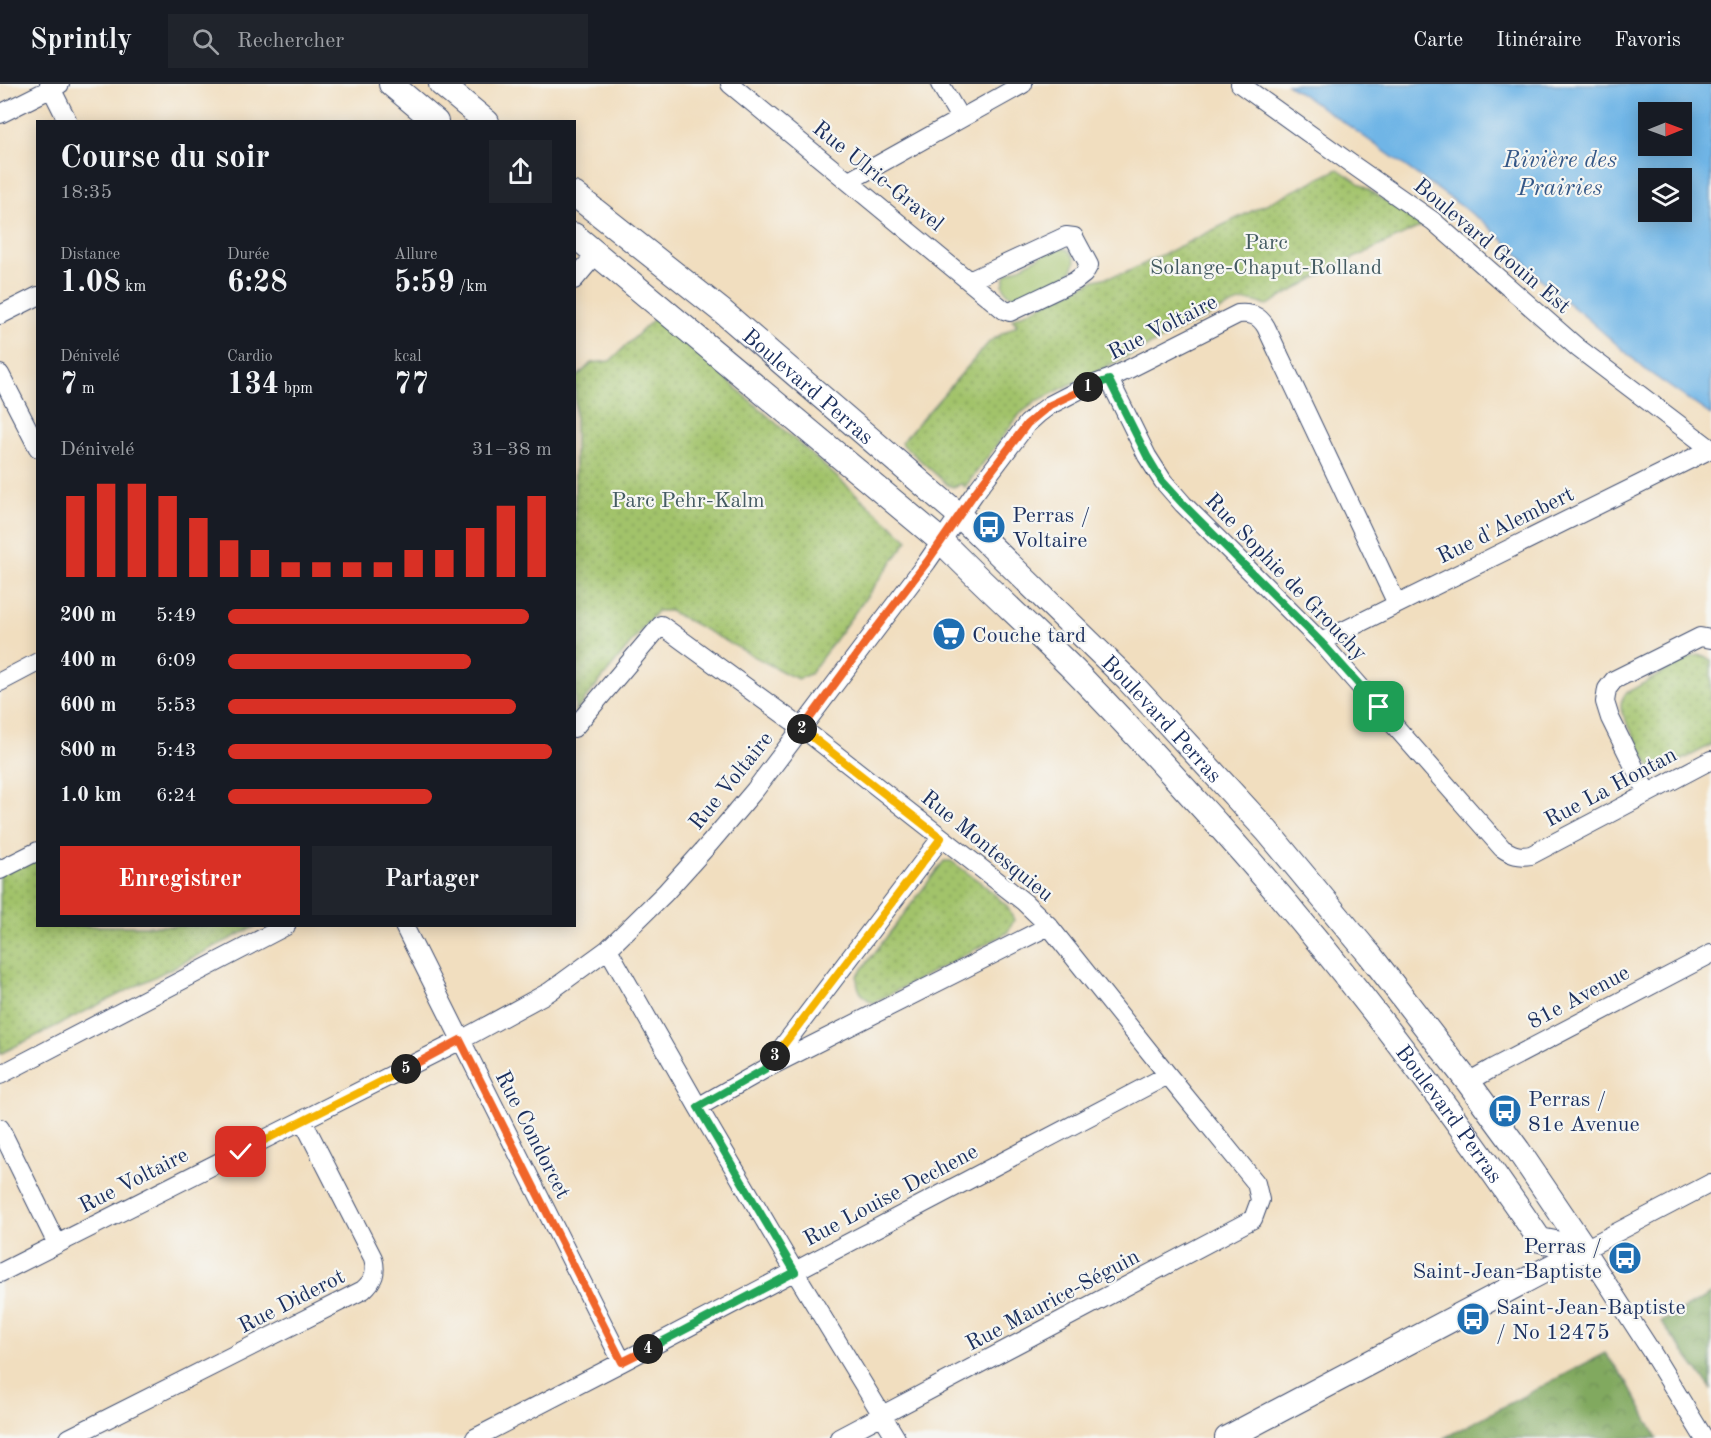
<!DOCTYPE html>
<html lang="fr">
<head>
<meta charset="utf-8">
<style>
	:root { --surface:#171b24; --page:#20242c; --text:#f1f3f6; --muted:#9ea1a6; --line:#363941; --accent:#d93025 }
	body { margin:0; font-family:"Old Standard TT",serif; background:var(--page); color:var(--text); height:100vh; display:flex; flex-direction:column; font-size:22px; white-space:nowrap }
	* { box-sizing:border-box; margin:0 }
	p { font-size:20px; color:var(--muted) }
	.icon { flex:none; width:33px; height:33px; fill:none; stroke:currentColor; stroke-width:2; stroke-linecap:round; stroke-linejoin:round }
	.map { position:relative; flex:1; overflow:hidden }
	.drawer { position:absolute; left:36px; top:36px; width:540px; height:807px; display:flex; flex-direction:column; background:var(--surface); border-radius:0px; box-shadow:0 3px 15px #0003 }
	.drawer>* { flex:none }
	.needle { width:39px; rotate:89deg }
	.tools { position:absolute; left:1638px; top:18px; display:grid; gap:12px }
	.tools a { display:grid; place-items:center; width:54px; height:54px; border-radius:0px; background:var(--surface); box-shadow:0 3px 15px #0003; font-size:30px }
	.pin { position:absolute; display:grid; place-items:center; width:51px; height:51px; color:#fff; margin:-26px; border-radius:12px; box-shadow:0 3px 9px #0006 }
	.km { position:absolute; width:30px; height:30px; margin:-15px; border-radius:50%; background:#222; color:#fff; font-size:16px; line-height:30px; text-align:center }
	.round { display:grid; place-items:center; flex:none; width:63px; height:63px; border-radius:0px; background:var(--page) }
	.overview { display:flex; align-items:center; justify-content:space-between; height:102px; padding:0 24px }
	h1 { font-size:33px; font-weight:700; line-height:45px }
	.figures { display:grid; grid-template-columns:repeat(3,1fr); gap:9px; height:102px; padding:6px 24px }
	.figures div { display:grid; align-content:center }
	.figures b { font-size:30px; font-weight:700 }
	.figures small { font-size:16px; font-weight:400 }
	.figures p { font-size:16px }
	.chart { height:168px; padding:12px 24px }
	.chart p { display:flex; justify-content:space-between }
	.chart svg { width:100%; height:108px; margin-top:6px; stroke:var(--accent); stroke-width:6 }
	.primary-button { display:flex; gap:12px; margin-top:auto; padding:12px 24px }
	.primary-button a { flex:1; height:69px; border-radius:0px; background:var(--accent); color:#fff; font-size:24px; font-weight:700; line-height:69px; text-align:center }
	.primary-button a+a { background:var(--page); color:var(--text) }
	ul { padding:0 24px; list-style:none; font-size:20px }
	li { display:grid; grid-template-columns:96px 72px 1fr; align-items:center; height:45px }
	li i { height:15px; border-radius:8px; background:var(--accent) }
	header { display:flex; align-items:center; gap:36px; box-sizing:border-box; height:84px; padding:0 30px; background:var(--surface); border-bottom:2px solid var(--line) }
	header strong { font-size:28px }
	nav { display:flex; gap:33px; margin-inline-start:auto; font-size:21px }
	.search { width:420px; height:54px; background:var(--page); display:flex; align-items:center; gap:15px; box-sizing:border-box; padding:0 21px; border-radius:0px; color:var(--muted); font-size:22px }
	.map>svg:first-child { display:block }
	.grass { fill:#a2c36b; stroke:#5e7964; stroke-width:1.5 }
	.forest { fill:url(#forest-crowns); stroke:#4e6c5e; stroke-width:1.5 }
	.park { fill:url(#park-dots); stroke:#5e7964; stroke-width:1.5 }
	.water { fill:#6fb5e6; stroke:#4572a2; stroke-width:1.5; fill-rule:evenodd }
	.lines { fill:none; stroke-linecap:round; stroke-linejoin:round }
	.minor-casing { stroke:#3b496d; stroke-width:20 }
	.major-casing { stroke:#3b496d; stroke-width:26 }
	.minor { stroke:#fff; stroke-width:18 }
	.major { stroke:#fff; stroke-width:24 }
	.split-1-casing { stroke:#fff; stroke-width:12 }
	.split-2-casing { stroke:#fff; stroke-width:12 }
	.split-3-casing { stroke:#fff; stroke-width:12 }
	.split-4-casing { stroke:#fff; stroke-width:12 }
	.split-5-casing { stroke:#fff; stroke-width:12 }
	.split-6-casing { stroke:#fff; stroke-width:12 }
	.split-1 { stroke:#22a559; stroke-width:8 }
	.split-2 { stroke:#f0652b; stroke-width:8 }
	.split-3 { stroke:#f5b400; stroke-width:8 }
	.split-4 { stroke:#22a559; stroke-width:8 }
	.split-5 { stroke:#f0652b; stroke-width:8 }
	.split-6 { stroke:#f5b400; stroke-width:8 }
	.labels { text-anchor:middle; stroke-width:4.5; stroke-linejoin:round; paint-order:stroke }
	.street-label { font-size:22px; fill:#1b2f5e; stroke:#f6f6f2 }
	.park-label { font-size:22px; fill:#445b62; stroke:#f6f6f2 }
	.poi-label { font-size:22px; fill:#1b2f5e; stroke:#f6f6f2; text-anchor:start }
	.water-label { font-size:24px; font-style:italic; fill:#345787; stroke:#f6f6f2 }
</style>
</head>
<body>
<header>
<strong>Sprintly</strong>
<div class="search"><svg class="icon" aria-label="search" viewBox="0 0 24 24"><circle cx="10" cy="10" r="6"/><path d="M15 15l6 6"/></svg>Rechercher</div>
<nav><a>Carte</a><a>Itinéraire</a><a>Favoris</a></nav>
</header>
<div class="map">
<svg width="1711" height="1354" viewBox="0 0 1711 1354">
	<defs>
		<pattern id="forest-crowns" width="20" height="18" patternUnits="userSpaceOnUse" patternTransform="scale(1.5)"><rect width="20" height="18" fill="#81a95f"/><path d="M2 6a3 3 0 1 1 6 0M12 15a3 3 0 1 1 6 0" fill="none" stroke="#698a52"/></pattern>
		<pattern id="park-dots" width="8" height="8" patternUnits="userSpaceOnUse" patternTransform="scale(1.5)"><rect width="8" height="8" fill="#a2c36b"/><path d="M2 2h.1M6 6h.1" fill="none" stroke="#839f5b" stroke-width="1.8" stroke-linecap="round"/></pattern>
	</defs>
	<rect width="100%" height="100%" fill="#f6f6f2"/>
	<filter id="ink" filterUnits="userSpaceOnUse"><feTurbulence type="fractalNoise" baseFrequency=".0167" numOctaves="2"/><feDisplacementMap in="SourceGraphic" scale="12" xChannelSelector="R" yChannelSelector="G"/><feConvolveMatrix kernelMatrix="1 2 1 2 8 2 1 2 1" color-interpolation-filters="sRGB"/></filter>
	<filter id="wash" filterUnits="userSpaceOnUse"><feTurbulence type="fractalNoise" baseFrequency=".008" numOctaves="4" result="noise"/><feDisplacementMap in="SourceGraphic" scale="24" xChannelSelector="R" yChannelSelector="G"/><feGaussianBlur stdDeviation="1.35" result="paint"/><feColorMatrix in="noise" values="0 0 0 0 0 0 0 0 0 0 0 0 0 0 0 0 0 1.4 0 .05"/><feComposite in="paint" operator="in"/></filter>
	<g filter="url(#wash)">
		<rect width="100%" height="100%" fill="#f1debf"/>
		<path class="grass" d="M1059,163L1068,166L1074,173L1075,178L1072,186L1067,191L1022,214C1012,214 1006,210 1003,201L1006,190Z"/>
		<path class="forest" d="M1711,1210V1304L1661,1238Z
			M1605,1269L1627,1298L1657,1354H1444Z"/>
		<path class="park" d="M1338,85L1422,142L1335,183L1266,222C1252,215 1243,216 1229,222L1037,317L1020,330L965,403L961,400L953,403L948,401L901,359L990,257L1017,241L1012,235L1095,196L1125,189Z
			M656,233L908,456L810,590L798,595L787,590L670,527H657L575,628V295L591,279L610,277Z
			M1699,571L1711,576V661L1663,686H1655L1650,682L1622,629C1620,620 1621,616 1626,609L1691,573Z
			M37,767L38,842H256L0,970V786Z
			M944,777H951L984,801L1007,822L1014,836L1007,849L873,919C861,912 857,906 857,892Z"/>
		<path class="water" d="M1287,0H1711V331L1647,287L1588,235L1548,203L1517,169L1486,140L1352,44ZM1648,28H1682V62H1648ZM1648,94H1682V128H1648Z"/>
	</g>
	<g filter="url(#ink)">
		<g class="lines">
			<defs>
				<path id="minor" d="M49,0L68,38
					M730,0L1004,226L1010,228L1075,197L1084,190L1089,181L1074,153L1066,152L969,197
					M940,0L960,34
					M1240,0L1350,79L1433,137L1578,264L1711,365
					M0,30L60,0
					M849,97L1023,0
					M574,196L596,170
					M0,231L38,212
					M0,290L38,364
					M1109,295L1147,372L1163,397L1183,420L1321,558L1502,764C1512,771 1519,773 1531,771L1711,676
					M1321,558L1711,365
					M0,598L38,578
					M574,644L661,541L802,644L1024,818L1049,842L1168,991L1256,1099L1260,1116L1253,1135L839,1354
					M1647,709L1610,634L1605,618L1607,605L1614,596L1700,553L1711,555
					M0,786L38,767
					M404,842L622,1278
					M608,865L698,1023L795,1188L896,1354
					M768,982L941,754
					M0,991L286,842
					M1468,998L1491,985L1711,870
					M698,1023L765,985L1049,842
					M0,1044L57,1160
					M0,1189L461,956L549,908L608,865L665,809L710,759L755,706L927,478L974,410L1027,340L1038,330L1050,321L1081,305L1109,295L1238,230C1251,229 1259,231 1266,243L1397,520
					M69,1354L363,1206C374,1196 377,1189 373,1174L303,1037
					M475,1354L622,1278L1168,991
					M1704,1354L1651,1267L1585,1165L1711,1099"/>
				<g id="major">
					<path d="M391,0L436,38"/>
					<path d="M441,0L487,38"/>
					<path id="s1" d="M574,110L723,228L959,431L1128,596L1267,747L1370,871L1468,998L1518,1066L1585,1165"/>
					<path id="s2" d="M574,151L941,457C984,501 1030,542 1074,586C1113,626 1151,667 1188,708C1317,847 1433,999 1540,1156L1585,1165"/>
					<path d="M1227,1354L1585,1165"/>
				</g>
			</defs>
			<use href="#minor" class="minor-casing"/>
			<use href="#major" class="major-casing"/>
			<use href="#minor" class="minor"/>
			<use href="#major" class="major"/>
		</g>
	</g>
	<g class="lines" filter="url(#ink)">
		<defs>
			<path id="split-1" d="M1088,303L1109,296L1147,372L1162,397L1183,420L1321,558L1379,623"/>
			<path id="split-2" d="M802,645L865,559L927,478L974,410L1027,340L1050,321L1088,303"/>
			<path id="split-3" d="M775,972L941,754L802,645"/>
			<path id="split-4" d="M648,1265L795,1188L698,1023L765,985L775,972"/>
			<path id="split-5" d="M406,985L460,956L622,1278L648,1265"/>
			<path id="split-6" d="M241,1068L406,985"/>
		</defs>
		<use href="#split-1" class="split-1-casing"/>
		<use href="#split-2" class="split-2-casing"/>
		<use href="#split-3" class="split-3-casing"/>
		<use href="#split-4" class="split-4-casing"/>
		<use href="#split-5" class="split-5-casing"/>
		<use href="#split-6" class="split-6-casing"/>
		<use href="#split-1" class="split-1"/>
		<use href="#split-2" class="split-2"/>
		<use href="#split-3" class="split-3"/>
		<use href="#split-4" class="split-4"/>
		<use href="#split-5" class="split-5"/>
		<use href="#split-6" class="split-6"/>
	</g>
	<defs>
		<symbol id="bus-disc" viewBox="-11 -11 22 22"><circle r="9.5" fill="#1f6fb2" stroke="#f6f6f2"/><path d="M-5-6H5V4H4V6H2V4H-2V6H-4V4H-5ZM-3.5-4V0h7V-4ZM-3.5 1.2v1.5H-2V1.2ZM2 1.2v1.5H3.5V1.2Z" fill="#fff"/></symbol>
		<symbol id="supermarket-disc" viewBox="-11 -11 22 22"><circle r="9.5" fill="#1f6fb2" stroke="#f6f6f2"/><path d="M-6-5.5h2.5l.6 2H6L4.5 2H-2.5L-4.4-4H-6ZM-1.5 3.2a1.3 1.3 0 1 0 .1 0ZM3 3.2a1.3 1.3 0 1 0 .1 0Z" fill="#fff"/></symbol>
	</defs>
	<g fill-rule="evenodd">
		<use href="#bus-disc" x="970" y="424" width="38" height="38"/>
		<use href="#supermarket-disc" x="930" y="531" width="38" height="38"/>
		<use href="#bus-disc" x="1486" y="1008" width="38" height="38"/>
		<use href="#bus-disc" x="1606" y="1155" width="38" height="38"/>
		<use href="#bus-disc" x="1454" y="1216" width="38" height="38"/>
	</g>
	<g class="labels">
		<g class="street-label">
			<text transform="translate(879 91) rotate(39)" y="8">Rue Ulric-Gravel</text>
			<text transform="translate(1493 161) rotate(40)" y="8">Boulevard Gouin Est</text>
			<text transform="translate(1162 242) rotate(-27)" y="8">Rue Voltaire</text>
			<text dy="8" stroke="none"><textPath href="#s1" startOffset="303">Boulevard Perras</textPath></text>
			<text transform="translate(1505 440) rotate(-26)" y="8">Rue d'Alembert</text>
			<text transform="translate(1287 492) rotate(46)" y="8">Rue Sophie de Grouchy</text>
			<text dy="8" stroke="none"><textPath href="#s1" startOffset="789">Boulevard Perras</textPath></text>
			<text transform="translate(730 696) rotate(-51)" y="8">Rue Voltaire</text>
			<text transform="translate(1610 702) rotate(-28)" y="8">Rue La Hontan</text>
			<text transform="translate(988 761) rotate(39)" y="8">Rue Montesquieu</text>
			<text transform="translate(1578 912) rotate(-28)" y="8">81e Avenue</text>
			<text dy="8" stroke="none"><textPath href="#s2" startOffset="1245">Boulevard Perras</textPath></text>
			<text transform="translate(534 1050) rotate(63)" y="8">Rue Condorcet</text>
			<text transform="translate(133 1095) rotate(-27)" y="8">Rue Voltaire</text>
			<text transform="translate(890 1110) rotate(-28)" y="8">Rue Louise Dechene</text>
			<text transform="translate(1052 1215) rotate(-28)" y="8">Rue Maurice-Séguin</text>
			<text transform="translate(291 1216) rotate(-27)" y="8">Rue Diderot</text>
		</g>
		<g class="park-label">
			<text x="1266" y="165">Parc<tspan x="1266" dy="25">Solange-Chaput-Rolland</tspan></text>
			<text x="688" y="423">Parc Pehr-Kalm</text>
		</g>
		<g class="poi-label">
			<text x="1012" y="438">Perras /<tspan x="1012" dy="25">Voltaire</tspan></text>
			<text x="972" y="558">Couche tard</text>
			<text x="1528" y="1022">Perras /<tspan x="1528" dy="25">81e Avenue</tspan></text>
			<text x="1602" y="1169" text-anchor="end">Perras /<tspan x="1602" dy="25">Saint-Jean-Baptiste</tspan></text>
			<text x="1496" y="1230">Saint-Jean-Baptiste<tspan x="1496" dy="25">/ No 12475</tspan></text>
		</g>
		<g class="water-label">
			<text x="1560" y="83">Rivière des<tspan x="1560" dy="28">Prairies</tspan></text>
		</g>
	</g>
</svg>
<div class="tools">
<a><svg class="needle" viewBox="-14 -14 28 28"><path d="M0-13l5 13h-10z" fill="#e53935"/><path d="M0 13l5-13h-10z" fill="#9ea1a6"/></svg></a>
<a><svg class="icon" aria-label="layers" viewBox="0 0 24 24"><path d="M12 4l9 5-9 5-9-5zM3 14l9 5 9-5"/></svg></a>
</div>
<div class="pin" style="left:1379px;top:623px;background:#1e9e55"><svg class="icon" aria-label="arrive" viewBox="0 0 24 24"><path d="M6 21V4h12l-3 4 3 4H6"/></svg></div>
<div class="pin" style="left:241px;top:1068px;background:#d93025"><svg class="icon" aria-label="check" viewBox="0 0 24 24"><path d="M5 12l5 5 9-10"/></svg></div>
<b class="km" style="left:1088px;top:303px">1</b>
<b class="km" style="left:802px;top:645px">2</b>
<b class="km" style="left:775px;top:972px">3</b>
<b class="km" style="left:648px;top:1265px">4</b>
<b class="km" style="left:406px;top:985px">5</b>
<section class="drawer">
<div class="overview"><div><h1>Course du soir</h1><p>18:35</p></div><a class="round"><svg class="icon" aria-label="share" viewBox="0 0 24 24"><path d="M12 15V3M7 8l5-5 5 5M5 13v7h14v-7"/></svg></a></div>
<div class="figures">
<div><p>Distance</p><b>1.08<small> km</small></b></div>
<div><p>Durée</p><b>6:28</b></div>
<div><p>Allure</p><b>5:59<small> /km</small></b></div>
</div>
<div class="figures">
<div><p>Dénivelé</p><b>7<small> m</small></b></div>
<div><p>Cardio</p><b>134<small> bpm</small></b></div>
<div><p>kcal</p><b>77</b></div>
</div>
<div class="chart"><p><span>Dénivelé</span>31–38 m</p>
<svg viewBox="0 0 160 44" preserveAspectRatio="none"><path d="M5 44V11M15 44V6M25 44V6M35 44V11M45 44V20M55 44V29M65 44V33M75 44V38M85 44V38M95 44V38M105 44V38M115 44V33M125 44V33M135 44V24M145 44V15M155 44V11"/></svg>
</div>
<ul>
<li><b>200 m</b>5:49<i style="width:93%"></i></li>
<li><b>400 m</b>6:09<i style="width:75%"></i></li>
<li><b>600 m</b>5:53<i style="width:89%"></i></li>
<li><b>800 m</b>5:43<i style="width:100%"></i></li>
<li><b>1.0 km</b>6:24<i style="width:63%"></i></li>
</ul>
<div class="primary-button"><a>Enregistrer</a><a>Partager</a></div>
</section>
</div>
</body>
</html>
